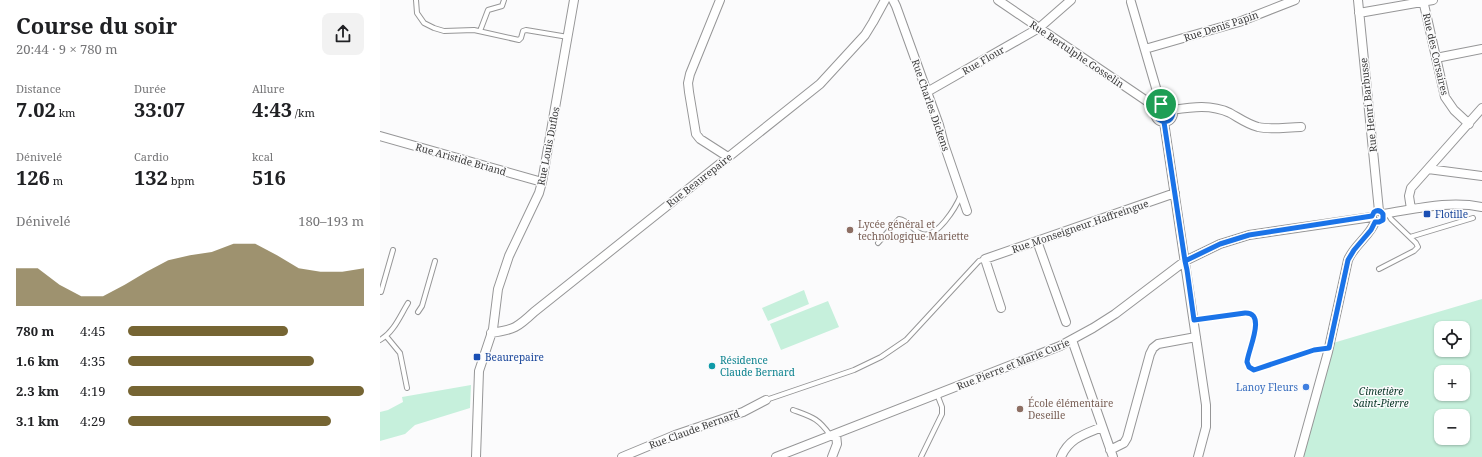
<!DOCTYPE html>
<html lang="fr">
<head>
<meta charset="utf-8">
<style>
	:root { --surface:#fff; --page:#f2f2f2; --text:#202124; --muted:#757577; --accent:#766533 }
	body { margin:0; font-family:"Noto Serif",serif; background:var(--page); color:var(--text); height:100vh; display:flex; flex-direction:column; font-size:15px; white-space:nowrap }
	* { box-sizing:border-box; margin:0 }
	p { font-size:13px; color:var(--muted) }
	.icon { flex:none; width:22px; height:22px; fill:none; stroke:currentColor; stroke-width:2; stroke-linecap:round; stroke-linejoin:round }
	.map { position:relative; flex:1; overflow:hidden }
	.side { display:flex; flex-direction:column; background:var(--surface); width:380px }
	.side>* { flex:none }
	.controls { position:absolute; left:1054px; top:321px; display:grid; gap:8px }
	.controls a { display:grid; place-items:center; width:36px; height:36px; border-radius:8px; background:var(--surface); box-shadow:0 1px 3px #0004; font-size:20px }
	.pin { position:absolute; display:grid; place-items:center; width:34px; height:34px; color:#fff; margin:-17px; border:2px solid #fff; border-radius:50%; box-shadow:0 1px 4px #0007 }
	.round { display:grid; place-items:center; flex:none; width:42px; height:42px; border-radius:8px; background:var(--page) }
	.head { display:flex; align-items:center; justify-content:space-between; height:68px; padding:0 16px }
	h1 { font-size:22px; font-weight:700; line-height:30px }
	.metrics { display:grid; grid-template-columns:repeat(3,1fr); gap:6px; height:68px; padding:4px 16px }
	.metrics div { display:grid; align-content:center }
	.metrics b { font-size:20px; font-weight:700 }
	.metrics small { font-size:11px; font-weight:400 }
	.metrics p { font-size:11px }
	.chart { height:112px; padding:8px 16px }
	.chart p { display:flex; justify-content:space-between }
	.chart svg { width:100%; height:72px; margin-top:4px; fill:var(--accent); opacity:.7 }
	ul { padding:0 16px; list-style:none; font-size:13px }
	li { display:grid; grid-template-columns:64px 48px 1fr; align-items:center; height:30px }
	li i { height:10px; border-radius:5px; background:var(--accent) }
	main { display:flex; flex:1; min-height:0 }
	.map>svg:first-child { display:block }
	.green { fill:#c6f0dc; fill-rule:evenodd }
	.lines { fill:none; stroke-linecap:round; stroke-linejoin:round }
	.service-casing { stroke:#969697; stroke-width:6 }
	.minor-casing { stroke:#969697; stroke-width:10 }
	.service { stroke:#fff; stroke-width:4 }
	.minor { stroke:#fff; stroke-width:8 }
	.route-casing { stroke:#fff; stroke-width:8 }
	.route { stroke:#1a73e8; stroke-width:5 }
	.transit-dot { fill:#1a4fb4; stroke:#fbfbfc; stroke-width:1.5 }
	.education-dot { fill:#8d6e63; stroke:#fbfbfc; stroke-width:1.5 }
	.culture-dot { fill:#0f9aa8; stroke:#fbfbfc; stroke-width:1.5 }
	.shop-dot { fill:#3f7fe0; stroke:#fbfbfc; stroke-width:1.5 }
	.labels { text-anchor:middle; stroke-width:3; stroke-linejoin:round; paint-order:stroke }
	.street-label { font-size:10px; fill:#3b3b3b; stroke:#fbfbfc }
	.transit-label { font-size:10px; fill:#164399; stroke:#fbfbfc; text-anchor:start }
	.education-label { font-size:10px; fill:#785e54; stroke:#fbfbfc; text-anchor:start }
	.culture-label { font-size:10px; fill:#0d838f; stroke:#fbfbfc; text-anchor:start }
	.shop-label { font-size:10px; fill:#366cbe; stroke:#fbfbfc; text-anchor:end }
	.park-label { font-size:10px; font-style:italic; fill:#083626; stroke:#fbfbfc }
</style>
</head>
<body>
<main>
<section class="side">
<div class="head"><div><h1>Course du soir</h1><p>20:44 · 9 × 780 m</p></div><a class="round"><svg class="icon" aria-label="share" viewBox="0 0 24 24"><path d="M12 15V3M7 8l5-5 5 5M5 13v7h14v-7"/></svg></a></div>
<div class="metrics">
<div><p>Distance</p><b>7.02<small> km</small></b></div>
<div><p>Durée</p><b>33:07</b></div>
<div><p>Allure</p><b>4:43<small> /km</small></b></div>
</div>
<div class="metrics">
<div><p>Dénivelé</p><b>126<small> m</small></b></div>
<div><p>Cardio</p><b>132<small> bpm</small></b></div>
<div><p>kcal</p><b>516</b></div>
</div>
<div class="chart"><p><span>Dénivelé</span>180–193 m</p>
<svg viewBox="0 0 160 44" preserveAspectRatio="none"><path d="M0 44V21L10 21L20 31L30 38L40 38L50 31L60 23L70 16L80 13L90 11L100 6L110 6L120 13L130 21L140 23L150 23L160 21V44z"/></svg>
</div>
<ul>
<li><b>780 m</b>4:45<i style="width:68%"></i></li>
<li><b>1.6 km</b>4:35<i style="width:79%"></i></li>
<li><b>2.3 km</b>4:19<i style="width:100%"></i></li>
<li><b>3.1 km</b>4:29<i style="width:86%"></i></li>
</ul>
</section>
<div class="map">
<svg width="1102" height="457" viewBox="0 0 1102 457">
	<rect width="100%" height="100%" fill="#fbfbfc"/>
	<path class="green" d="M424,290L429,304L388,321L382,308Z
		M1102,299V457H923L953,343ZM1061,328H1083V350H1061ZM1061,372H1083V394H1061ZM1061,416H1083V438H1061Z
		M448,301L459,327L401,350L390,324Z
		M91,385L90,408L35,425L25,434L0,441V412L8,410L23,402L22,397Z"/>
	<g class="lines">
		<defs>
			<path id="service" d="M36,0L37,13L44,23L54,28L64,31L94,30L139,40L141,38L143,31L146,30L188,37
				M100,31L108,10L122,6L124,0
				M1030,237L1093,218
				M498,243L519,219C529,220 532,231 542,234C557,239 576,207 581,195
				M999,269L1034,251L1038,247L1036,243L1011,219L1008,214
				M1,292L13,250
				M38,312L42,306L55,261
				M814,320L865,313L873,315C881,326 868,349 867,362L869,367L874,370L934,350L949,348
				M6,336L20,353L27,388
				M0,340C14,332 20,316 28,303
				M386,400L474,370L501,357L526,340L599,261L605,259
				M413,410C432,417 438,418 450,435
				M541,457L562,414V407L557,394"/>
			<path id="minor" d="M340,0L310,74L308,83L309,92L316,134L320,139L348,157
				M513,0L516,6L559,125L564,144L587,211
				M618,0L777,108
				M978,0L999,211
				M1043,0L1065,97L1074,110L1089,124
				M751,2L781,105
				M979,13L1053,0
				M765,49L859,22L915,0
				M1056,58L1102,49
				M547,92L659,28L691,0
				M775 113a9 9 0 1 1 18 0a9 9 0 1 1-18 0Z
				M792,110C812,107 831,104 850,113C859,118 867,124 878,127C891,130 907,127 921,127
				M784,122L826,405V427L818,457
				M0,136L162,182
				M1048,169L1102,176
				M1031,209L1029,196L1031,188L1102,108
				M1003,214C1036,209 1069,200 1102,207
				M657,241L686,322
				M621,308L605,259L795,193
				M111,333C134,330 138,327 154,312L440,84L485,35L493,22L505,0
				M692,340L733,457
				M730,450L744,443L747,438L770,354L773,348L778,344L816,337
				M96,457L99,371L113,329L118,289L129,256L159,193L162,182L194,0
				M242,457L295,435L363,412L386,400
				M396,457L680,346L713,328L735,314L805,261L840,244L869,235L992,217
				M452,457L457,444L456,434
				M681,457C689,438 705,434 722,427
				M919,457L948,352L968,260C974,245 989,237 995,222"/>
		</defs>
		<use href="#service" class="service-casing"/>
		<use href="#minor" class="minor-casing"/>
		<use href="#service" class="service"/>
		<use href="#minor" class="minor"/>
	</g>
	<g class="lines">
		<defs>
			<path id="route" d="M781,104L777,108L775,113L778,119L784,122L805,261L807,270L814,320L865,313C887,312 868,350 867,362L869,367L874,370L934,350L949,348L968,260L974,250L991,230L995,222H999L1003,220V214C1000,210 997,210 994,212L992,216L869,235L840,244L805,261L784,122C790,121 793,117 793,111L788,105L781,104"/>
		</defs>
		<use href="#route" class="route-casing"/>
		<use href="#route" class="route"/>
	</g>
	<g class="transit-dot">
		<rect x="1043" y="210" width="8" height="8" rx="2"/>
		<rect x="93" y="353" width="8" height="8" rx="2"/>
	</g>
	<g class="education-dot">
		<circle cx="470" cy="230" r="4"/>
		<circle cx="640" cy="409" r="4"/>
	</g>
	<circle class="culture-dot" cx="332" cy="366" r="4"/>
	<circle class="shop-dot" cx="926" cy="387" r="4"/>
	<g class="labels">
		<g class="street-label">
			<text transform="translate(841 26) rotate(-18)" y="4">Rue Denis Papin</text>
			<text transform="translate(697 54) rotate(34)" y="4">Rue Bertulphe Gosselin</text>
			<text transform="translate(1056 54) rotate(77)" y="4">Rue des Corsaires</text>
			<text transform="translate(603 60) rotate(-30)" y="4">Rue Flour</text>
			<text transform="translate(551 105) rotate(71)" y="4">Rue Charles Dickens</text>
			<text transform="translate(988 105) rotate(-96)" y="4">Rue Henri Barbusse</text>
			<text transform="translate(168 146) rotate(-79)" y="4">Rue Louis Duflos</text>
			<text transform="translate(81 159) rotate(16)" y="4">Rue Aristide Briand</text>
			<text transform="translate(319 180) rotate(-38)" y="4">Rue Beaurepaire</text>
			<text transform="translate(700 226) rotate(-19)" y="4">Rue Monseigneur Haffreingue</text>
			<text transform="translate(633 364) rotate(-22)" y="4">Rue Pierre et Marie Curie</text>
			<text transform="translate(314 429) rotate(-20)" y="4">Rue Claude Bernard</text>
		</g>
		<g class="transit-label">
			<text x="1055" y="218">Flotille</text>
			<text x="105" y="361">Beaurepaire</text>
		</g>
		<g class="education-label">
			<text x="478" y="228">Lycée général et<tspan x="478" dy="12">technologique Mariette</tspan></text>
			<text x="648" y="407">École élémentaire<tspan x="648" dy="12">Deseille</tspan></text>
		</g>
		<g class="culture-label">
			<text x="340" y="364">Résidence<tspan x="340" dy="12">Claude Bernard</tspan></text>
		</g>
		<g class="shop-label">
			<text x="918" y="391">Lanoy Fleurs</text>
		</g>
		<g class="park-label">
			<text x="1001" y="395">Cimetière<tspan x="1001" dy="12">Saint-Pierre</tspan></text>
		</g>
	</g>
</svg>
<div class="controls">
<a><svg class="icon" aria-label="locate" viewBox="0 0 24 24"><circle cx="12" cy="12" r="6"/><path d="M12 2v4M12 18v4M2 12h4M18 12h4"/></svg></a>
<a>+</a>
<a>−</a>
</div>
<div class="pin" style="left:781px;top:104px;background:#1e9e55"><svg class="icon" aria-label="arrive" viewBox="0 0 24 24"><path d="M6 21V4h12l-3 4 3 4H6"/></svg></div>
</div>
</main>
</body>
</html>
